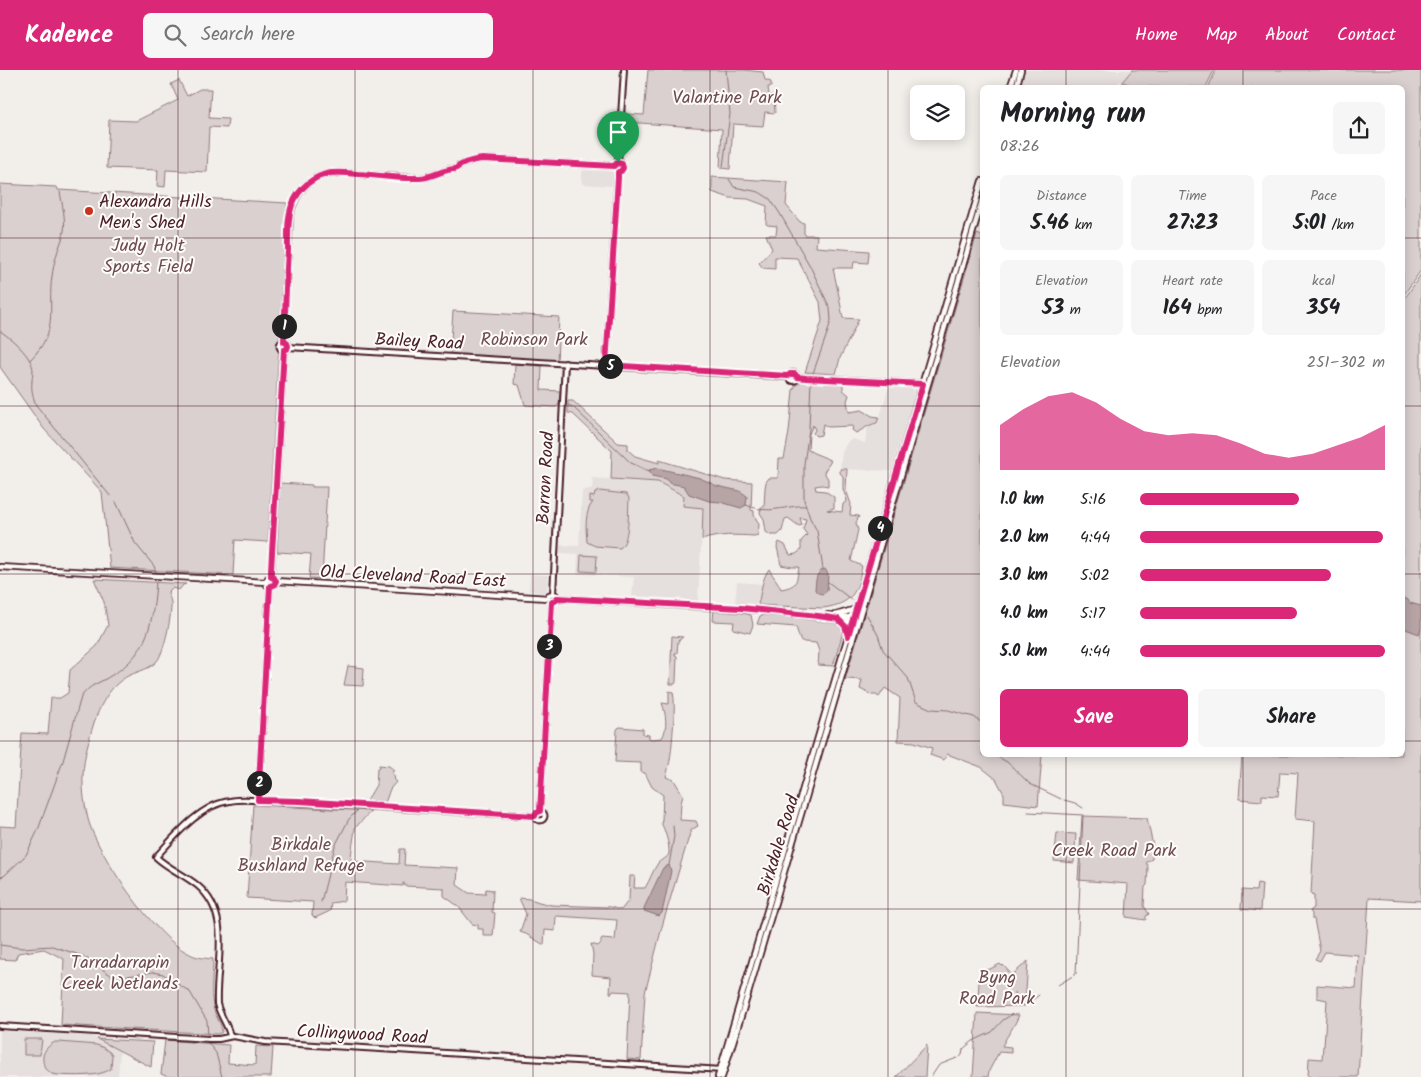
<!DOCTYPE html>
<html lang="en">
<head>
<meta charset="utf-8">
<style>
	:root { --surface:#fff; --page:#f6f6f6; --text:#202124; --muted:#757577; --accent:#db2777 }
	body { margin:0; font-family:Kalam,sans-serif; background:var(--page); color:var(--text); height:100vh; display:flex; flex-direction:column; font-size:19px; white-space:nowrap }
	* { box-sizing:border-box; margin:0 }
	p { font-size:16px; color:var(--muted) }
	.icon { flex:none; width:28px; height:28px; fill:none; stroke:currentColor; stroke-width:2; stroke-linecap:round; stroke-linejoin:round }
	.map { position:relative; flex:1; overflow:hidden }
	.panel { position:absolute; left:980px; top:15px; width:425px; height:672px; display:flex; flex-direction:column; background:var(--surface); border-radius:8px; box-shadow:0 2px 12px #0003 }
	.panel>* { flex:none }
	.controls { position:absolute; left:910px; top:15px; display:grid; gap:10px }
	.controls a { display:grid; place-items:center; width:55px; height:55px; border-radius:8px; background:var(--surface); box-shadow:0 2px 12px #0003; font-size:25px }
	.pin { position:absolute; display:grid; place-items:center; width:42px; height:42px; color:#fff; margin:-51px -21px; border-radius:50% 50% 50% 0; rotate:-45deg; box-shadow:0 0 5px #0007 }
	.pin .icon { rotate:45deg }
	.km { position:absolute; width:25px; height:25px; margin:-12px; border-radius:50%; background:#222; color:#fff; font-size:14px; line-height:25px; text-align:center }
	.round { display:grid; place-items:center; flex:none; width:52px; height:52px; border-radius:8px; background:var(--page) }
	.headline { display:flex; align-items:center; justify-content:space-between; height:85px; padding:0 20px }
	h1 { font-size:28px; font-weight:700; line-height:38px }
	.figures { display:grid; grid-template-columns:repeat(3,1fr); gap:8px; height:85px; padding:5px 20px }
	.figures div { display:grid; align-content:center; border-radius:8px; background:var(--page); text-align:center }
	.figures b { font-size:21px; font-weight:700 }
	.figures small { font-size:14px; font-weight:400 }
	.figures p { font-size:14px }
	.chart { height:140px; padding:10px 20px }
	.chart p { display:flex; justify-content:space-between }
	.chart svg { width:100%; height:90px; margin-top:5px; fill:var(--accent); opacity:.7 }
	.button { display:flex; gap:10px; margin-top:auto; padding:10px 20px }
	.button a { flex:1; height:58px; border-radius:8px; background:var(--accent); color:#fff; font-size:20px; font-weight:700; line-height:58px; text-align:center }
	.button a+a { background:var(--page); color:var(--text) }
	ul { padding:0 20px; list-style:none; font-size:16px }
	li { display:grid; grid-template-columns:80px 60px 1fr; align-items:center; height:38px }
	li i { height:12px; border-radius:6px; background:var(--accent) }
	header { display:flex; align-items:center; gap:30px; box-sizing:border-box; height:70px; padding:0 25px; background:var(--accent); color:#fff }
	header strong { font-size:24px }
	nav { display:flex; gap:28px; margin-inline-start:auto; font-size:18px }
	.search { width:350px; height:45px; background:var(--page); display:flex; align-items:center; gap:12px; box-sizing:border-box; padding:0 18px; border-radius:8px; color:var(--muted); font-size:19px }
	.map>svg:first-child { display:block }
	.built { fill:#e5dfdd }
	.green { fill:#d9d0cf; stroke:#92787d }
	.water { fill:#b7a5a6; stroke:#8b6f75 }
	.lines { fill:none; stroke-linecap:round; stroke-linejoin:round }
	.stream { stroke:#8b6f75; stroke-width:1 }
	.tertiary-casing { stroke:#4a1f2b; stroke-width:8 }
	.primary-casing { stroke:#4a1f2b; stroke-width:8 }
	.tertiary { stroke:#fdfcf7; stroke-width:4 }
	.primary { stroke:#fdfcf7; stroke-width:4.5 }
	.route-casing { stroke:#fff; stroke-width:10 }
	.route { stroke:#db2777; stroke-width:6 }
	.grid { fill:none; stroke:#4a1f2b; stroke-width:1; stroke-opacity:0.55 }
	.poi-dot { fill:#c8321e; stroke:#fdfcf7; stroke-width:2 }
	.labels { text-anchor:middle; stroke-width:4; stroke-linejoin:round; paint-order:stroke }
	.park-label { font-size:18px; fill:#6e4b54; stroke:#fdfcf7 }
	.poi-label { font-size:18px; fill:#4a1f2b; stroke:#fdfcf7; text-anchor:start }
	.street-label { font-size:18px; fill:#4a1f2b; stroke:#fdfcf7 }
</style>
</head>
<body>
<header>
<strong>Kadence</strong>
<div class="search"><svg class="icon" aria-label="search" viewBox="0 0 24 24"><circle cx="10" cy="10" r="6"/><path d="M15 15l6 6"/></svg>Search here</div>
<nav><a>Home</a><a>Map</a><a>About</a><a>Contact</a></nav>
</header>
<div class="map">
<svg width="1421" height="1007" viewBox="0 0 1421 1007">
	<rect width="100%" height="100%" fill="#f2efeb"/>
	<filter id="ink" filterUnits="userSpaceOnUse"><feTurbulence type="fractalNoise" baseFrequency=".02" numOctaves="2"/><feDisplacementMap in="SourceGraphic" scale="10" xChannelSelector="R" yChannelSelector="G"/><feConvolveMatrix kernelMatrix="1 2 1 2 8 2 1 2 1" color-interpolation-filters="sRGB"/></filter>
	<g filter="url(#ink)">
		<path class="built" d="M1025,0H1132L1122,12L1119,11L1117,17L1020,18Z
			M584,100L612,101L613,103L612,116L582,114V102Z
			M889,316L911,318L914,320L913,331L891,401L840,399L842,382L848,371L853,369L865,373L868,355L880,354L878,353Z
			M591,408L658,412L703,438L698,532L687,531L684,529L634,526L632,528L634,507L577,504L578,484L559,483L560,475L579,476L582,421L592,418L593,411Z
			M530,504L548,505L547,521L546,523L529,521Z
			M737,512L763,514L758,535L735,534Z
			M0,961L92,966L120,980L118,1007H0Z"/>
		<path class="green" d="M648,0H744L763,2L765,10L771,12V17H768L769,25H774L775,43L765,42L763,56L733,54L730,99L720,98L722,59L626,52V44L644,45Z
			M1132,0H1214L1206,17H1136V16L1122,12Z
			M1216,0H1421V200L1403,226L1402,18H1208Z
			M179,10L187,26L200,19H211L209,48L228,49L227,58L209,57L207,102L166,100L165,117L157,116L158,100L107,98L109,50L136,51L178,30L171,14Z
			M712,107L788,112L786,135L800,152L804,153V163L805,165H817L816,177L869,181L868,193L854,192L853,198H833L839,226L843,248L859,249L840,288L836,304L805,302L822,251L820,232L797,188L775,187V199L763,198L759,193L772,179L766,165H776L777,156L768,155L766,154L767,136L748,129L730,128L712,122Z
			M0,114L57,117L58,120L287,133L268,472L235,470L233,505L110,498L102,422L44,359L0,297Z
			M977,164L982,166V685H1042L1038,736L1004,732V724L996,709L981,697L947,684L944,690L930,685L932,678L914,672L898,671L900,628L885,618L879,627L876,625H872L860,619L862,610L847,609L845,610Z
			M1421,204V831L1369,828L1358,1007H1308L1309,988L1322,989L1323,976H1324L1327,930L1317,928V915L1356,918L1358,885L1325,882L1320,891L1315,889L1320,881L1314,849H1312V844L1310,841L1314,838V825L1311,824L1315,751L1295,749L1298,703L1280,702L1278,726L1262,725V731L1239,729L1242,685H1402V231C1410,222 1415,213 1421,204Z
			M453,241L559,247L557,293L450,286Z
			M515,294L542,296L541,320L560,321L559,335L555,337L525,335L519,315L514,314Z
			M802,311L843,314V320L849,325L847,331L849,342L862,340L872,346L879,347L877,353C868,355 864,359 856,363L852,360L853,356L828,357L823,354L821,365L816,366L813,363L815,360L813,355L809,364L808,380C816,385 824,386 831,391L824,402L828,409V416L822,415L815,416L816,420L825,421L834,427V438L827,440L842,442L843,434L847,431L843,419V406L840,403V399H847L846,420L851,434L850,445L859,446L856,453L858,460L851,491L862,496C858,522 852,534 823,538L758,535C761,523 762,508 769,499C773,507 778,511 781,519C798,516 796,512 799,497H792L781,495L777,477L779,472L785,475L790,485L796,484L801,480V471L807,465L803,459L806,449L800,448L802,455L799,456L788,448L785,449L782,461L778,465H770L766,462L764,449L760,443L761,437H764L765,418L766,412L769,408H778L779,389H784L789,362L793,320L795,316Z
			M568,331H573L618,373L628,374V380L635,386L659,393V390L725,410L752,412L751,440L754,441V445L759,454L758,465L754,466C736,465 719,464 702,470L703,438L683,436L684,426L658,412L611,409L612,381L573,344L568,343Z
			M280,413L312,415V417H327L322,509L309,508L311,484L277,482Z
			M599,421L626,424L629,428C628,440 630,471 620,478L595,476L587,472C586,459 584,442 593,432H590V426L594,427L595,423Z
			M581,485L597,486L596,502L580,501Z
			M94,509L186,514L183,515L179,520L172,518L168,522C169,527 172,532 171,537C171,548 164,583 157,591C150,599 139,601 130,605C106,616 95,646 89,670C81,697 81,721 88,749C97,784 155,867 188,883C196,888 204,888 213,889C213,904 210,921 213,936C214,945 222,953 222,962L218,964L61,955L64,889L44,879L18,883L15,890L0,889V756L16,757L22,663L48,664L51,628H60L68,623L70,600L97,576L108,555L104,532Z
			M714,538L726,539L751,545L753,555L750,563L733,559L734,552L713,551Z
			M763,545L791,547L834,553L839,555L843,562L833,596L818,595L819,581L816,573L804,572L800,570L796,557L757,554L760,546Z
			M672,566L683,567L678,571L677,583H675V585L677,586L676,612L675,614H670Z
			M348,596L364,598L363,616L344,615Z
			M669,621L673,622C675,631 674,640 674,649C672,671 672,687 666,707L674,710L683,725L681,733L680,750L696,751L698,756L691,760L663,853L645,923L641,990L627,989L630,922L613,921L612,923H610L611,907L592,905L593,884L591,874L598,876L601,873V869L615,870L617,850L556,846L555,861L545,860L544,875L526,864L520,862L526,844L519,828L530,829L539,832L552,835L610,837L621,840L629,830L630,806H635L634,818H645C650,810 653,800 658,793C661,789 668,789 669,783C670,776 664,757 661,753L662,750L663,725L652,717L645,703L641,702V693L615,692L617,660L618,658L620,657L643,659V664L649,665V668L652,669L662,668C668,658 666,644 662,633L669,634Z
			M379,695L389,696L394,700L392,703L395,707L393,709L396,712L390,719L385,733L366,732L376,715L377,698L379,697Z
			M253,735L371,741L355,758C354,769 351,780 351,791L399,794L400,779H405L404,795L458,798L457,815L469,823L485,824L486,819L493,820L492,842L495,843L493,866H483V859H478V855L472,854L458,836L444,826V818L405,816L404,813H403V816L345,812L344,831L331,833L330,841L315,848L312,845L313,832L247,828Z
			M1082,746L1147,748L1153,776L1152,789L1146,792L1148,797L1147,815L1145,817L1144,836L1149,844L1146,846V850L1126,847L1128,814L1078,810Z
			M1057,763L1076,764L1074,793L1054,791Z
			M1257,813L1262,814L1260,841L1241,839L1242,820L1256,821Z
			M1028,891L1025,936L977,937L980,901L990,899L1000,894L1002,896L1003,895L1012,905Z
			M977,943L1019,945C1015,956 1007,965 1002,976L1011,977V983L999,982L989,1001L988,1007H973Z
			M24,969H42L40,985H24Z
			M97,969L153,972L151,997Z
			M165,970L229,975L228,993L255,995L256,976L273,977L271,1007H168L161,1004Z
			M55,972H59L97,975L104,978L112,984L111,999C99,1007 74,1006 58,1005L52,1004L45,998C40,986 44,978 55,972Z
			M927,975L925,1007H896Z"/>
		<path class="water" d="M657,398L700,408L717,416L740,421L747,426L746,435L741,438L720,432L709,431L689,424L684,416L669,413L667,409L652,406L649,400Z
			M825,499L828,504L827,521L823,524L818,523L815,520C816,511 815,502 825,499Z
			M1403,527L1408,530L1410,533L1421,536V558L1419,564L1403,558Z
			M669,795L671,801L662,843L659,846L644,841V838L663,798Z"/>
		<g class="lines">
			<path class="stream" d="M723,97L730,44L726,0
				M729,109L734,117L759,122L770,129L779,142L810,196L830,238L831,250L828,261L812,306
				M0,261C11,268 32,286 33,300C33,303 32,308 32,311C31,320 33,327 36,335L111,427
				M30,290C60,260 47,242 52,206C53,200 54,193 56,187C58,178 63,170 64,161C66,149 62,134 60,122
				M811,310L809,359L804,394V430L810,448L817,461L823,499
				M568,335L573,337L631,393C637,395 644,400 650,401
				M116,432L135,473L154,496L156,502
				M746,435C755,439 767,441 777,439C787,438 796,435 806,436
				M828,512L852,530
				M867,545L878,565L883,580L908,608L916,632L931,639L948,640L974,647L982,653
				M994,685L1007,692L1030,714L1061,729
				M1064,730L1075,733L1083,738
				M1028,742L1083,745L1076,904L1058,915
				M669,795L674,766L673,756
				M0,807L4,806L26,785L38,760L63,691L81,627C91,613 99,614 112,605C149,583 153,551 156,512
				M321,832L335,776L349,749L357,741
				M0,875L22,878L52,876L83,886L115,908L153,902L163,904L190,922L207,951L208,966
				M1015,922L1018,936L1027,934L1039,925
				M208,973L216,983L222,1007
				M960,987L962,985L963,979L973,971L992,962L1003,950L1011,945
				M931,1007L939,995L957,988"/>
			<defs>
				<path id="tertiary" d="M618,92L624,0
					M618,102L621,101L623,97L621,93L618,92
					M279.5 276a4.5 4.5 0 1 1 9 0a4.5 4.5 0 1 1-9 0Z
					M284,272L285,231L290,145C295,123 310,104 334,103C345,102 357,104 368,105C385,106 402,107 418,108L427,107L450,99H455C463,92 473,90 483,89L614,96
					M288,277L788,307
					M606,295L618,102
					M789 307a4 4 0 1 1 8 0a4 4 0 1 1-8 0Z
					M797,307L924,314
					M271,507L284,281
					M553,524L565,293
					M258,730L270,516
					M540,741L552,532
					M535.5 746a4.5 4.5 0 1 1 9 0a4.5 4.5 0 1 1-9 0Z
					M0,956L209,969H219L233,966L265,972L723,1000
					M230,966C228,955 220,946 217,934C215,894 233,846 198,816C185,805 169,799 156,787C175,766 201,734 230,731C239,729 249,730 258,730L535,746"/>
				<path id="primary" d="M1010,18L1016,0
					M1016,18L1021,0
					M0,497L266,512
					M276,511L548,528
					M266,512L267,515L270,516L274,515L276,511
					M266,512L268,508L271,507L274,508L276,511
					M548,528L549,525L553,524L556,525L557,528
					M557,528L774,541
					M773,541L855,551
					M828,545L855,548
					M836,545L856,539
					M839,550L845,556L848,565
					M718,1007L982,111
					M722,1007L748,924L982,131"/>
			</defs>
			<use href="#tertiary" class="tertiary-casing"/>
			<use href="#primary" class="primary-casing"/>
			<use href="#tertiary" class="tertiary"/>
			<use href="#primary" class="primary"/>
		</g>
	</g>
	<g class="lines" filter="url(#ink)">
		<defs>
			<path id="route" d="M482,89L614,96L617,93L622,94L623,98L621,101L618,102V108L606,295L788,306L790,304H795L797,307L806,308L923,314L848,566L845,556L838,549L818,546L741,538L557,528L555,531L552,532L540,741L536,743L535,746L299,731L258,730L270,516L274,515L276,511L274,508L271,507V500L284,280L287,279L288,276L287,273L284,272C285,241 286,211 288,181C288,166 287,149 292,135C299,118 313,106 331,103C340,102 349,103 358,104C378,105 399,109 419,108C432,108 443,99 455,99C463,92 473,90 482,89Z"/>
		</defs>
		<use href="#route" class="route-casing"/>
		<use href="#route" class="route"/>
	</g>
	<path class="grid" d="M178,0V1007M355,0V1007M533,0V1007M710,0V1007M888,0V1007M1066,0V18M1243,0V18M0,168H982M1402,168H1421M0,336H982M1402,336H1421M0,504H982M1402,504H1421M0,671H982M1402,671H1421M1066,685V1007M1243,685V1007M0,839H1421"/>
	<circle class="poi-dot" cx="89" cy="141" r="5"/>
	<g class="labels">
		<g class="park-label">
			<text x="727" y="33">Valantine Park</text>
			<text x="148" y="181">Judy Holt<tspan x="148" dy="21">Sports Field</tspan></text>
			<text x="534" y="275">Robinson Park</text>
			<text x="301" y="780">Birkdale<tspan x="301" dy="21">Bushland Refuge</tspan></text>
			<text x="1114" y="786">Creek Road Park</text>
			<text x="120" y="898">Tarradarrapin<tspan x="120" dy="21">Creek Wetlands</tspan></text>
			<text x="997" y="913">Byng<tspan x="997" dy="21">Road Park</tspan></text>
		</g>
		<g class="poi-label">
			<text x="99" y="137">Alexandra Hills<tspan x="99" dy="21">Men's Shed</tspan></text>
		</g>
		<g class="street-label">
			<text transform="translate(419 271) rotate(3)" y="6">Bailey Road</text>
			<text transform="translate(545 408) rotate(-87)" y="6">Barron Road</text>
			<text transform="translate(413 506) rotate(3)" y="6">Old Cleveland Road East</text>
			<text transform="translate(778 775) rotate(-73)" y="6">Birkdale Road</text>
			<text transform="translate(362 964) rotate(3)" y="6">Collingwood Road</text>
		</g>
	</g>
</svg>
<div class="controls">
<a><svg class="icon" aria-label="layers" viewBox="0 0 24 24"><path d="M12 4l9 5-9 5-9-5zM3 14l9 5 9-5"/></svg></a>
</div>
<div class="pin" style="left:618px;top:92px;background:#1e9e55"><svg class="icon" aria-label="arrive" viewBox="0 0 24 24"><path d="M6 21V4h12l-3 4 3 4H6"/></svg></div>
<b class="km" style="left:284px;top:256px">1</b>
<b class="km" style="left:259px;top:713px">2</b>
<b class="km" style="left:549px;top:576px">3</b>
<b class="km" style="left:880px;top:458px">4</b>
<b class="km" style="left:610px;top:296px">5</b>
<section class="panel">
<div class="headline"><div><h1>Morning run</h1><p>08:26</p></div><a class="round"><svg class="icon" aria-label="share" viewBox="0 0 24 24"><path d="M12 15V3M7 8l5-5 5 5M5 13v7h14v-7"/></svg></a></div>
<div class="figures">
<div><p>Distance</p><b>5.46<small> km</small></b></div>
<div><p>Time</p><b>27:23</b></div>
<div><p>Pace</p><b>5:01<small> /km</small></b></div>
</div>
<div class="figures">
<div><p>Elevation</p><b>53<small> m</small></b></div>
<div><p>Heart rate</p><b>164<small> bpm</small></b></div>
<div><p>kcal</p><b>354</b></div>
</div>
<div class="chart"><p><span>Elevation</span>251–302 m</p>
<svg viewBox="0 0 160 44" preserveAspectRatio="none"><path d="M0 44V22L10 14L20 8L30 6L40 11L50 19L60 25L70 27L80 26L90 27L100 31L110 36L120 38L130 36L140 32L150 28L160 22V44z"/></svg>
</div>
<ul>
<li><b>1.0 km</b>5:16<i style="width:65%"></i></li>
<li><b>2.0 km</b>4:44<i style="width:99%"></i></li>
<li><b>3.0 km</b>5:02<i style="width:78%"></i></li>
<li><b>4.0 km</b>5:17<i style="width:64%"></i></li>
<li><b>5.0 km</b>4:44<i style="width:100%"></i></li>
</ul>
<div class="button"><a>Save</a><a>Share</a></div>
</section>
</div>
</body>
</html>
